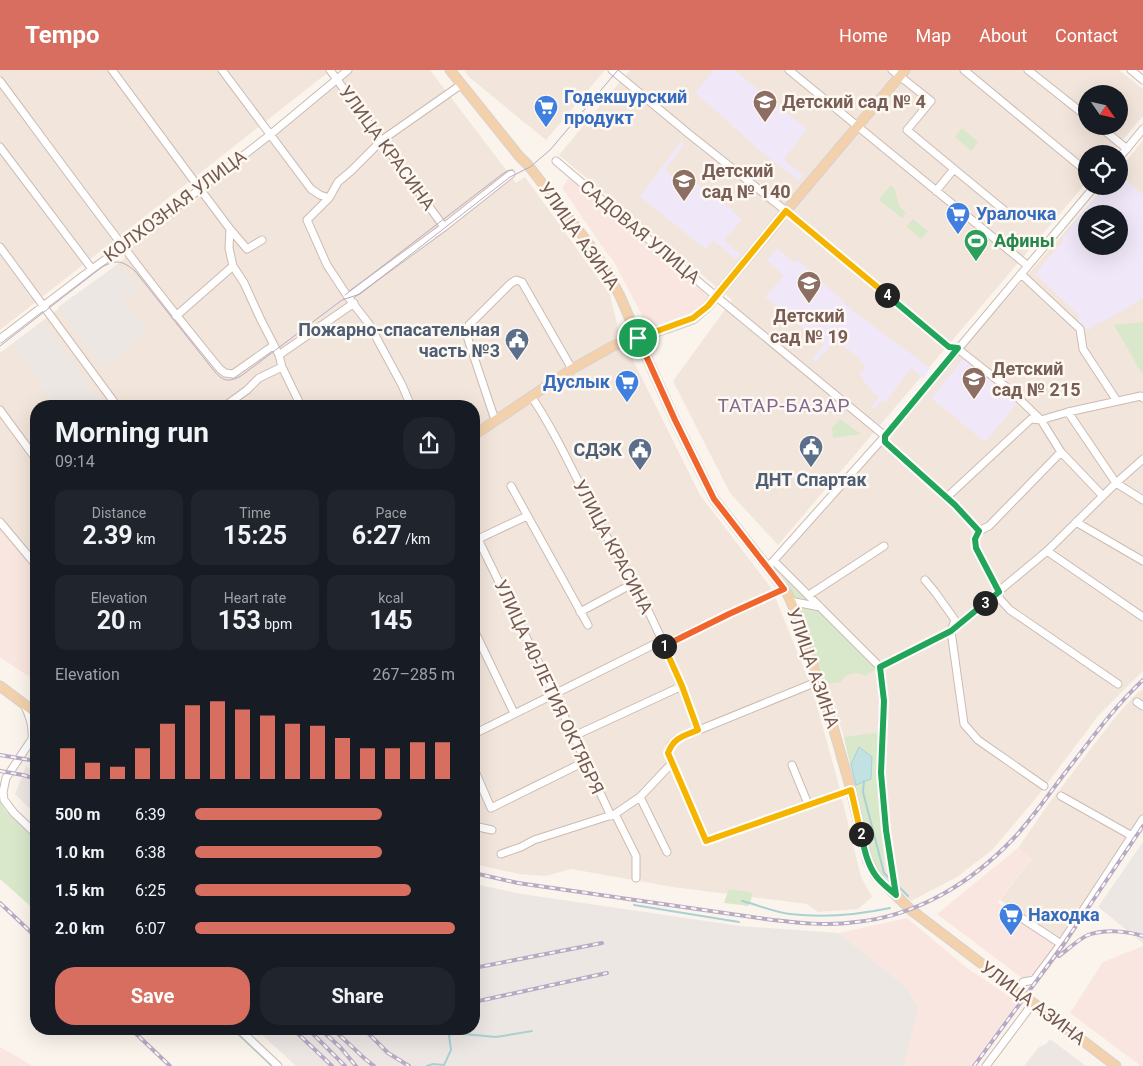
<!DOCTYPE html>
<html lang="en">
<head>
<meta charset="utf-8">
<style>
	:root { --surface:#171b24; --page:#20242c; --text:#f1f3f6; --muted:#9ea1a6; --accent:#d76e5f }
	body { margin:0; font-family:Roboto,sans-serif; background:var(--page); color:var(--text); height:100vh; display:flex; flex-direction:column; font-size:19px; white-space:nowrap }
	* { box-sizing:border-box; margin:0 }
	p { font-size:16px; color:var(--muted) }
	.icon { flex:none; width:28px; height:28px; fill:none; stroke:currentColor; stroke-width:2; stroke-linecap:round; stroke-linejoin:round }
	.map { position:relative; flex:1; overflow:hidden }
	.sheet { position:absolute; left:30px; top:330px; width:450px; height:635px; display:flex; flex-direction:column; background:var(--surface); border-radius:20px; box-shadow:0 5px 20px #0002 }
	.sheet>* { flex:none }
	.needle { width:32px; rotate:124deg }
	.tools { position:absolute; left:1078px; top:15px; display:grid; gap:10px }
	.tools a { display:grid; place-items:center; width:50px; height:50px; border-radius:50%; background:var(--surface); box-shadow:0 5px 20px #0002; font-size:25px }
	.pin { position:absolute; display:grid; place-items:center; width:42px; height:42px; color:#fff; margin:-21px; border:2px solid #fff; border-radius:50%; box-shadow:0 1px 5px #0007 }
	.km { position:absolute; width:25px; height:25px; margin:-12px; border-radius:50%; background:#222; color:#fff; font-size:14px; line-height:25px; text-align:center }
	.round { display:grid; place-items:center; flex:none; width:52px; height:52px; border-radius:20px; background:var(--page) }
	.headline { display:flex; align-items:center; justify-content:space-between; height:85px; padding:0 25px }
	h1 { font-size:28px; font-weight:700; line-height:38px }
	.stats { display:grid; grid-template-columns:repeat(3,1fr); gap:8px; height:85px; padding:5px 25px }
	.stats div { display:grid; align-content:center; border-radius:12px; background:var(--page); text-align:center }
	.stats b { font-size:25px; font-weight:700 }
	.stats small { font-size:14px; font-weight:400 }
	.stats p { font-size:14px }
	.chart { height:140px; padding:10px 25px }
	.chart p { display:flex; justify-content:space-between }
	.chart svg { width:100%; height:90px; margin-top:5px; stroke:var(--accent); stroke-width:6 }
	.action { display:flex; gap:10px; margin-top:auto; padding:10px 25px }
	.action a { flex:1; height:58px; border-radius:20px; background:var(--accent); color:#fff; font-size:20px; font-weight:700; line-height:58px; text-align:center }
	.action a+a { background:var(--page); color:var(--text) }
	ul { padding:0 25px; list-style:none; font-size:16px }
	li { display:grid; grid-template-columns:80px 60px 1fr; align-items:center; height:38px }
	li i { height:12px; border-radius:6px; background:var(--accent) }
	header { display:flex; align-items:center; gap:30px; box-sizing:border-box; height:70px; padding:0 25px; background:var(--accent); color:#fff }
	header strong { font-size:24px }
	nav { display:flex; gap:28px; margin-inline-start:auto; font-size:18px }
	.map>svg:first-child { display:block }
	.residential { fill:#f2e5db; fill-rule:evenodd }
	.commercial { fill:#fae6e1 }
	.industrial { fill:#ede7e4 }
	.education { fill:#f0e8f8; fill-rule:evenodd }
	.green { fill:#d9e8cb }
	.water { fill:#c2e1e3; stroke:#a9d1d4 }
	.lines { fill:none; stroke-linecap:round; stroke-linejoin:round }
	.stream { stroke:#a9d1d4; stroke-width:2 }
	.minor-casing { stroke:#ccbbb2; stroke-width:9 }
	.major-casing { stroke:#d8d1ce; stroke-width:11 }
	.minor { stroke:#fff; stroke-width:7 }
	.major { stroke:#f2d1ac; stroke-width:9 }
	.tram { stroke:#b6aac5; stroke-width:1 }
	.rail-casing { stroke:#b6aac5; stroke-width:4 }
	.rail { stroke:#fef8f2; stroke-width:2; stroke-dasharray:5.5; stroke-linecap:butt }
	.split-1-casing { stroke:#fff; stroke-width:10 }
	.split-2-casing { stroke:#fff; stroke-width:10 }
	.split-3-casing { stroke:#fff; stroke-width:10 }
	.split-4-casing { stroke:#fff; stroke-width:10 }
	.split-5-casing { stroke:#fff; stroke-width:10 }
	.split-1 { stroke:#f0652b; stroke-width:6 }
	.split-2 { stroke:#f5b400; stroke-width:6 }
	.split-3 { stroke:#22a559; stroke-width:6 }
	.split-4 { stroke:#22a559; stroke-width:6 }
	.split-5 { stroke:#f5b400; stroke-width:6 }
	.labels { text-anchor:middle; stroke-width:5; stroke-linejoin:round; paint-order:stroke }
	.shop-label { font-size:18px; font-weight:bold; fill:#366cbe; stroke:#fef8f2; text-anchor:start }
	.education-label { font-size:18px; font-weight:bold; fill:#785e54; stroke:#fef8f2; text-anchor:start }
	.street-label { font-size:18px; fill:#745a51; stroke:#fef8f2 }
	.leisure-label { font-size:18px; font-weight:bold; fill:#27864d; stroke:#fef8f2; text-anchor:start }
	.service-label { font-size:18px; font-weight:bold; fill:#4e5e75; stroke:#fef8f2; text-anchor:end }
	.neighbourhood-label { font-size:19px; letter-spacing:1px; fill:#7f698f; stroke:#fef8f2 }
</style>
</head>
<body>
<header>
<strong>Tempo</strong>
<nav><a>Home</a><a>Map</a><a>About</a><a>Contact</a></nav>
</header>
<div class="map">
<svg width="1143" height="996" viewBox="0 0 1143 996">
	<rect width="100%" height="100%" fill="#fbf4ec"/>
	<path class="residential" d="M0,0H331L0,260Z
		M352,0H430L516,113L525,107L610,225L619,262L700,425L772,519L812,619L837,708L861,807L872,827L858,839L818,842L807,834L673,817L571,799L546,806L519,804L474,794V336H36V611L0,587V283L124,189L130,179Z
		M464,0H605L546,70L469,7Z
		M630,0H1119L1143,19V46L1111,84H1086V113L778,475L730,423L673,311L732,230L559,85ZM1086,24H1119V56H1086Z
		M1143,70V601L1098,646L1037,727L992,780L957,807L911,831L901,822L885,810L859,739L844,667L827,614L776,493L1105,116H1119V100ZM1086,144H1119V176H1086Z
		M1143,619V753L1063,872L1000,830L1031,789L1018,778L1050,732L1113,650L1134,626Z"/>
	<path class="commercial" d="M569,108L684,206L710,228L695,242L649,259L613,190L606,182L562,118Z
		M0,461L36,502V611L0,587Z
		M1018,778L1031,788L998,832L1003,837L1001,839L1056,876L1032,907L1022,908L937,844Z
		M907,848L967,898L1018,932L971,996H904L917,944L899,911L839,863Z
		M1143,876V996H1141L1070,943L1103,892Z
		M0,977L21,989L32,996H0Z"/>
	<path class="industrial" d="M114,197L121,198L139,217L122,230L149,261L104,299L58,237Z
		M43,251L105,336H57L12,274Z
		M26,697L36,699V745L15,724Z
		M1143,772V873L1098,837Z
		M474,814L522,824L740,856L839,863L899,911L906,918L913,929L917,936V944L904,996H296L256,959H474Z
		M1050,969L1086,996H1024L1039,977L1046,974Z"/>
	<path class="education" d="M714,0H734L807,59L785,88L786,92L803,105L799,111L758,79L724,48L695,23Z
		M681,71L684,74L665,100L675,108L681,101L728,137L742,150L724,170L740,184L735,189L713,170L706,179L640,127Z
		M1119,104L1143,125V227L1140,230L1099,254L1096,253L1089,260L1080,253L1078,248L1079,246L1070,237L1035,204L1063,171L1062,168L1105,116H1119ZM1086,144H1119V176H1086Z
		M777,178L794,193L798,190L860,247V246L930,298L923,309L911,298L886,332L883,330L874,339L871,337L879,327L863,311L864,309L859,304L866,297L860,291L861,289L835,270L816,292L812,289L824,275L765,227L784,206L767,190Z
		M964,288L1018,332L985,372L931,328Z"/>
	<path class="green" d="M962,58L978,72L971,81L955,67Z
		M891,115L895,120L899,136L906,143L902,148L879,130Z
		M913,149L928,161L921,169L906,156Z
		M1143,252V305L1114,255Z
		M840,349L861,364L833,368L832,358Z
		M781,500L879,597L866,606C854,601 848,602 841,612L827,614Z
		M880,662V737L885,810C877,801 873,792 869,781L844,667Z
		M0,731L5,740L36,770V841L0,809Z
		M729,819L753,823L749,836L724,833Z"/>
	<path class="water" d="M859,677L872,687L871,709L856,715L851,694Z"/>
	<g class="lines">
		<path class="stream" d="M864,711L863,722L884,803L889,808
			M899,817L908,826
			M742,831C758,835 774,842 790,844C823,848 857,845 890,838
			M634,835L739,852
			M233,959L272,996
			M427,996L433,994L444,995L451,980L449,965L453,963L496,967L532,961"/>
		<defs>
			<path id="minor" d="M112,0L200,119L230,159L229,178L233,196L244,213L261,250L279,285L282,297L301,336
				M222,0L311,119L320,125L329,128
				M330,0L444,157
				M612,0L689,64L786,141L949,277L958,279L1010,320L1041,350L1061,382L1103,426
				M789,0L1028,196
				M892,0L931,31L907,60L954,99L936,121
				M964,0L1086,101
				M1028,0L1086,46
				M1131,0L1143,10
				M0,11C72,108 143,206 220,299L225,303L233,304L274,275
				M1099,56L1127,79
				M0,77L92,199
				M1119,88L1143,59
				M556,91L712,223L885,366
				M954,99L1005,141
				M230,159L247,179L262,170
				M0,177L117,336
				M1021,204L1080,259L1083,279L1117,331
				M348,227L444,157L511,104
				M176,246L233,196
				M0,269L92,199L123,177L200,119L271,64L348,0
				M279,285L354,233
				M531,326C558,366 577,411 600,454C610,474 623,493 634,513C659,560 680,610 698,660
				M225,336L247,320L259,308L282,297
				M411,336L402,315L369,254L348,227L327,195L307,150L329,128L338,112L351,101L382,70L462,14
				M0,340L36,389
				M1068,342L1116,413L1143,430
				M495,350L466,263L469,255L510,214L516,210L522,212L572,299
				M885,366V372L955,435L979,461L975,469L976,478L999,522V528L1010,540L1118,614
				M511,416L588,555
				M946,428L1031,349L1041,350L1068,342L1141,326L1143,328
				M0,452L36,495
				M1076,452L1143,491
				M474,461L554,624L611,746
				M979,461L989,456L1061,382
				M478,469L527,446
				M1047,481L1143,547
				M774,491L880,597L884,631L881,703L886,760L896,825
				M768,497L885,366L1095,116
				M925,510L935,522L955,550L951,561L964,654L978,670L1044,716
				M809,525L884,476
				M790,531L820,537
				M580,542L634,513
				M474,560L514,643
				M880,597L951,561L1047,481L1116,413L1143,389
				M819,611L677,669L671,675L668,683L706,771L851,720
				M1137,632L1143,636
				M24,634C30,647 33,656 32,669
				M474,664L655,574L664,575L729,544L784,519
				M36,666L32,669L6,708L3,722L4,730L14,743L36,764
				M574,666L682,616
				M792,695L808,734
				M474,699L491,738L586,691
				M1061,726L1132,766
				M640,727L667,782
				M615,744L636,786V808
				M474,756L492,760
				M501,784L521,777L534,770L615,744L640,727L672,693
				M1011,841L1061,874
				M1017,921L1023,912L1034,910L1061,874L1143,749
				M239,959L278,996
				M986,996L1033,933"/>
			<path id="major" d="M450,0L519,86L528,95L586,170L604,196L620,226L638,268L675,350L714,429L772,503L788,525L796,543L830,646L851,720L864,776L868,791L876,806L911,840L1116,996
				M474,365L572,299L613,276L668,258L693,249L708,236L786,141L905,0
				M0,616L36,643"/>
		</defs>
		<use href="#minor" class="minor-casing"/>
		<use href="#major" class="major-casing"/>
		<use href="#minor" class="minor"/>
		<use href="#major" class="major"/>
		<path class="tram" d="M345,225L501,105L507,101L513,100
			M0,276L102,197C117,189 123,191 135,201L215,302C224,312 229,312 241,306L342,230L360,224L510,107L530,97L550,80L618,0"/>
		<defs>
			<path id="rail" d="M0,685L36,691
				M0,701L23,705L36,709
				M474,803L518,813L773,850C800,853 828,856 856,852C917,846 971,813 1013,769C1032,749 1048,725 1065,703C1090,671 1113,638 1143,610
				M0,833L36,867
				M1059,886C1066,881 1080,868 1088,865C1104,859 1127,861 1143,866
				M474,898L602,873
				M474,932L607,903
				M131,959L170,996
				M293,959L332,996
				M308,959L345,996
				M320,959L340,977L356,996
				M333,959L364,988L374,996
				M364,959L388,983L409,996
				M974,996L1065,872L1143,756"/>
		</defs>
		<use href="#rail" class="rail-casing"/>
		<use href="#rail" class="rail"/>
	</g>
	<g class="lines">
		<defs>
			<path id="split-1" d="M638,268L675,350L714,429L784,519L729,544L664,576"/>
			<path id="split-2" d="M664,576L682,616L698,660C684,666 674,667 668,683L706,771L851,720L861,764"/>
			<path id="split-3" d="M861,764C864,778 867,794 876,806C881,813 889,819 896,825L886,760L881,703L884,631L880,597L951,561L985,533"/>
			<path id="split-4" d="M887,225L949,277L958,278L885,366V372L955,435L979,461L975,469L976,478L999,522L985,533"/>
			<path id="split-5" d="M638,268L693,248L708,236L786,141L887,225"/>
		</defs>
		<use href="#split-1" class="split-1-casing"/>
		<use href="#split-2" class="split-2-casing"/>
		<use href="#split-3" class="split-3-casing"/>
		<use href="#split-4" class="split-4-casing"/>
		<use href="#split-5" class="split-5-casing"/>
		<use href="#split-1" class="split-1"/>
		<use href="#split-2" class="split-2"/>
		<use href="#split-3" class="split-3"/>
		<use href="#split-4" class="split-4"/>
		<use href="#split-5" class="split-5"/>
	</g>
	<defs>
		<symbol id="school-pin" viewBox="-11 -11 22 30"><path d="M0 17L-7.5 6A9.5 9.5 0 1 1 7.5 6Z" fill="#8d6e63" stroke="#fef8f2"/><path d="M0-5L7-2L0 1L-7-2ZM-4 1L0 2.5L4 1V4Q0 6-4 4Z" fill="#fff"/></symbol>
		<symbol id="supermarket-pin" viewBox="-11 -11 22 30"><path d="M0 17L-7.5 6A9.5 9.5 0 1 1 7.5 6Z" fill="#3f7fe0" stroke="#fef8f2"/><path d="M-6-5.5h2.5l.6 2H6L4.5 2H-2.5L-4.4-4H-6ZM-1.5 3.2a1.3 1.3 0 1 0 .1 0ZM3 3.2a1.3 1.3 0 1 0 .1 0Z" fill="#fff"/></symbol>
		<symbol id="stadium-pin" viewBox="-11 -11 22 30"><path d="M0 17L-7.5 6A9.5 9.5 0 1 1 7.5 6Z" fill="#2e9e5b" stroke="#fef8f2"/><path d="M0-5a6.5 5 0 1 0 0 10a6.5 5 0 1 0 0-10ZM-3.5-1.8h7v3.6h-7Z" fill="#fff"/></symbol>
		<symbol id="civic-pin" viewBox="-11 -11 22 30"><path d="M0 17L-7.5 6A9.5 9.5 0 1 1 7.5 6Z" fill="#5c6f8a" stroke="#fef8f2"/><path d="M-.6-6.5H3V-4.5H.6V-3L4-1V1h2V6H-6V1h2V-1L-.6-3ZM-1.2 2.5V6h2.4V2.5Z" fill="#fff"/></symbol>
	</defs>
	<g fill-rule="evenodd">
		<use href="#school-pin" x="751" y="18" width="28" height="38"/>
		<use href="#supermarket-pin" x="532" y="23" width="28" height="38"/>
		<use href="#school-pin" x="670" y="97" width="28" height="38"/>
		<use href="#supermarket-pin" x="944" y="130" width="28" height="38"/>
		<use href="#stadium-pin" x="962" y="157" width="28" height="38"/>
		<use href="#school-pin" x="795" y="199" width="28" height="38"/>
		<use href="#civic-pin" x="503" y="256" width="28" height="38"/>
		<use href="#school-pin" x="960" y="295" width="28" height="38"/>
		<use href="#supermarket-pin" x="613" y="298" width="28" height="38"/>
		<use href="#civic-pin" x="797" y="363" width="28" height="38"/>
		<use href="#civic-pin" x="626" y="366" width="28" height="38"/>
		<use href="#supermarket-pin" x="997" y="831" width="28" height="38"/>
	</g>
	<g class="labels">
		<g class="shop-label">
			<text x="564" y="33">Годекшурский<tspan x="564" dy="21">продукт</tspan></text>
			<text x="976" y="150">Уралочка</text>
			<text x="610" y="318" text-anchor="end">Дуслык</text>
			<text x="1028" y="851">Находка</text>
		</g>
		<g class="education-label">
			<text x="782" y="38">Детский сад № 4</text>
			<text x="702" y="107">Детский<tspan x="702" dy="21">сад № 140</tspan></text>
			<text x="809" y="252" text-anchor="middle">Детский<tspan x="809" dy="21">сад № 19</tspan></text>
			<text x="992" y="305">Детский<tspan x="992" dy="21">сад № 215</tspan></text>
		</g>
		<g class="street-label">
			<text transform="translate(387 78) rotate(54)" y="6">УЛИЦА КРАСИНА</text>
			<text transform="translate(175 136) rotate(-37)" y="6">КОЛХОЗНАЯ УЛИЦА</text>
			<text transform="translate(640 162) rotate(40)" y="6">САДОВАЯ УЛИЦА</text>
			<text transform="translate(579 166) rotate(55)" y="6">УЛИЦА АЗИНА</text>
			<text transform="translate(613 477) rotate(62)" y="6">УЛИЦА КРАСИНА</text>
			<text transform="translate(813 598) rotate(71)" y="6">УЛИЦА АЗИНА</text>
			<text transform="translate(549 617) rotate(65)" y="6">УЛИЦА 40-ЛЕТИЯ ОКТЯБРЯ</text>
			<text transform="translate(1033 933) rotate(37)" y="6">УЛИЦА АЗИНА</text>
		</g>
		<g class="leisure-label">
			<text x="994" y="177">Афины</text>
		</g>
		<g class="service-label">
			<text x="500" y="266">Пожарно-спасательная<tspan x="500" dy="21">часть №3</tspan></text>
			<text x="622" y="386">СДЭК</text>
			<text x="811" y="416" text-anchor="middle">ДНТ Спартак</text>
		</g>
		<g class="neighbourhood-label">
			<text x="784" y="342">ТАТАР-БАЗАР</text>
		</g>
	</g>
</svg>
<div class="tools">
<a><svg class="needle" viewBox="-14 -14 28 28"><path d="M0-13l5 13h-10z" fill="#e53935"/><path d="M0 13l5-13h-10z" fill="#9ea1a6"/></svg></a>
<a><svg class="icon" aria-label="locate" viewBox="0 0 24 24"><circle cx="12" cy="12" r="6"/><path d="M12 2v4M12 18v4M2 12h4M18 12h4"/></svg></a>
<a><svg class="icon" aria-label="layers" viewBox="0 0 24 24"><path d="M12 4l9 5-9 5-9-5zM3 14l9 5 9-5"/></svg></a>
</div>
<div class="pin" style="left:638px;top:268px;background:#1e9e55"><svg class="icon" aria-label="arrive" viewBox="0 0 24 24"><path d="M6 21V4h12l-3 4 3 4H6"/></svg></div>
<b class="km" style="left:664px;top:576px">1</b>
<b class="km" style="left:861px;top:764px">2</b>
<b class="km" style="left:985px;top:533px">3</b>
<b class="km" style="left:887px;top:225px">4</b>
<section class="sheet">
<div class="headline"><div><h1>Morning run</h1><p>09:14</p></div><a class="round"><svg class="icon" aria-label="share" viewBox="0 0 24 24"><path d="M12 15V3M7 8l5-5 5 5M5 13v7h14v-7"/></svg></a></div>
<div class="stats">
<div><p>Distance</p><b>2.39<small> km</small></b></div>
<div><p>Time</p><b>15:25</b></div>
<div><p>Pace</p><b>6:27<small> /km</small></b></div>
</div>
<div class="stats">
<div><p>Elevation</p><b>20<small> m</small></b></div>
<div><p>Heart rate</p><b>153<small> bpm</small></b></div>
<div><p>kcal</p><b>145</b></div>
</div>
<div class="chart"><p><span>Elevation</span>267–285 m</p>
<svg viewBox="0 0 160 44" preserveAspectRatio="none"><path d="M5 44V29M15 44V36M25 44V38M35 44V29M45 44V17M55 44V8M65 44V6M75 44V10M85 44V13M95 44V17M105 44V18M115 44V24M125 44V29M135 44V29M145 44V26M155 44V26"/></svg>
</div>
<ul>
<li><b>500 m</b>6:39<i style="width:72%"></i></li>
<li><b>1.0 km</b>6:38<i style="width:72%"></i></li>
<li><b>1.5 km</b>6:25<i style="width:83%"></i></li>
<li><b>2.0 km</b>6:07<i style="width:100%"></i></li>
</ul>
<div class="action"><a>Save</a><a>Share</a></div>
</section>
</div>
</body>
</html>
